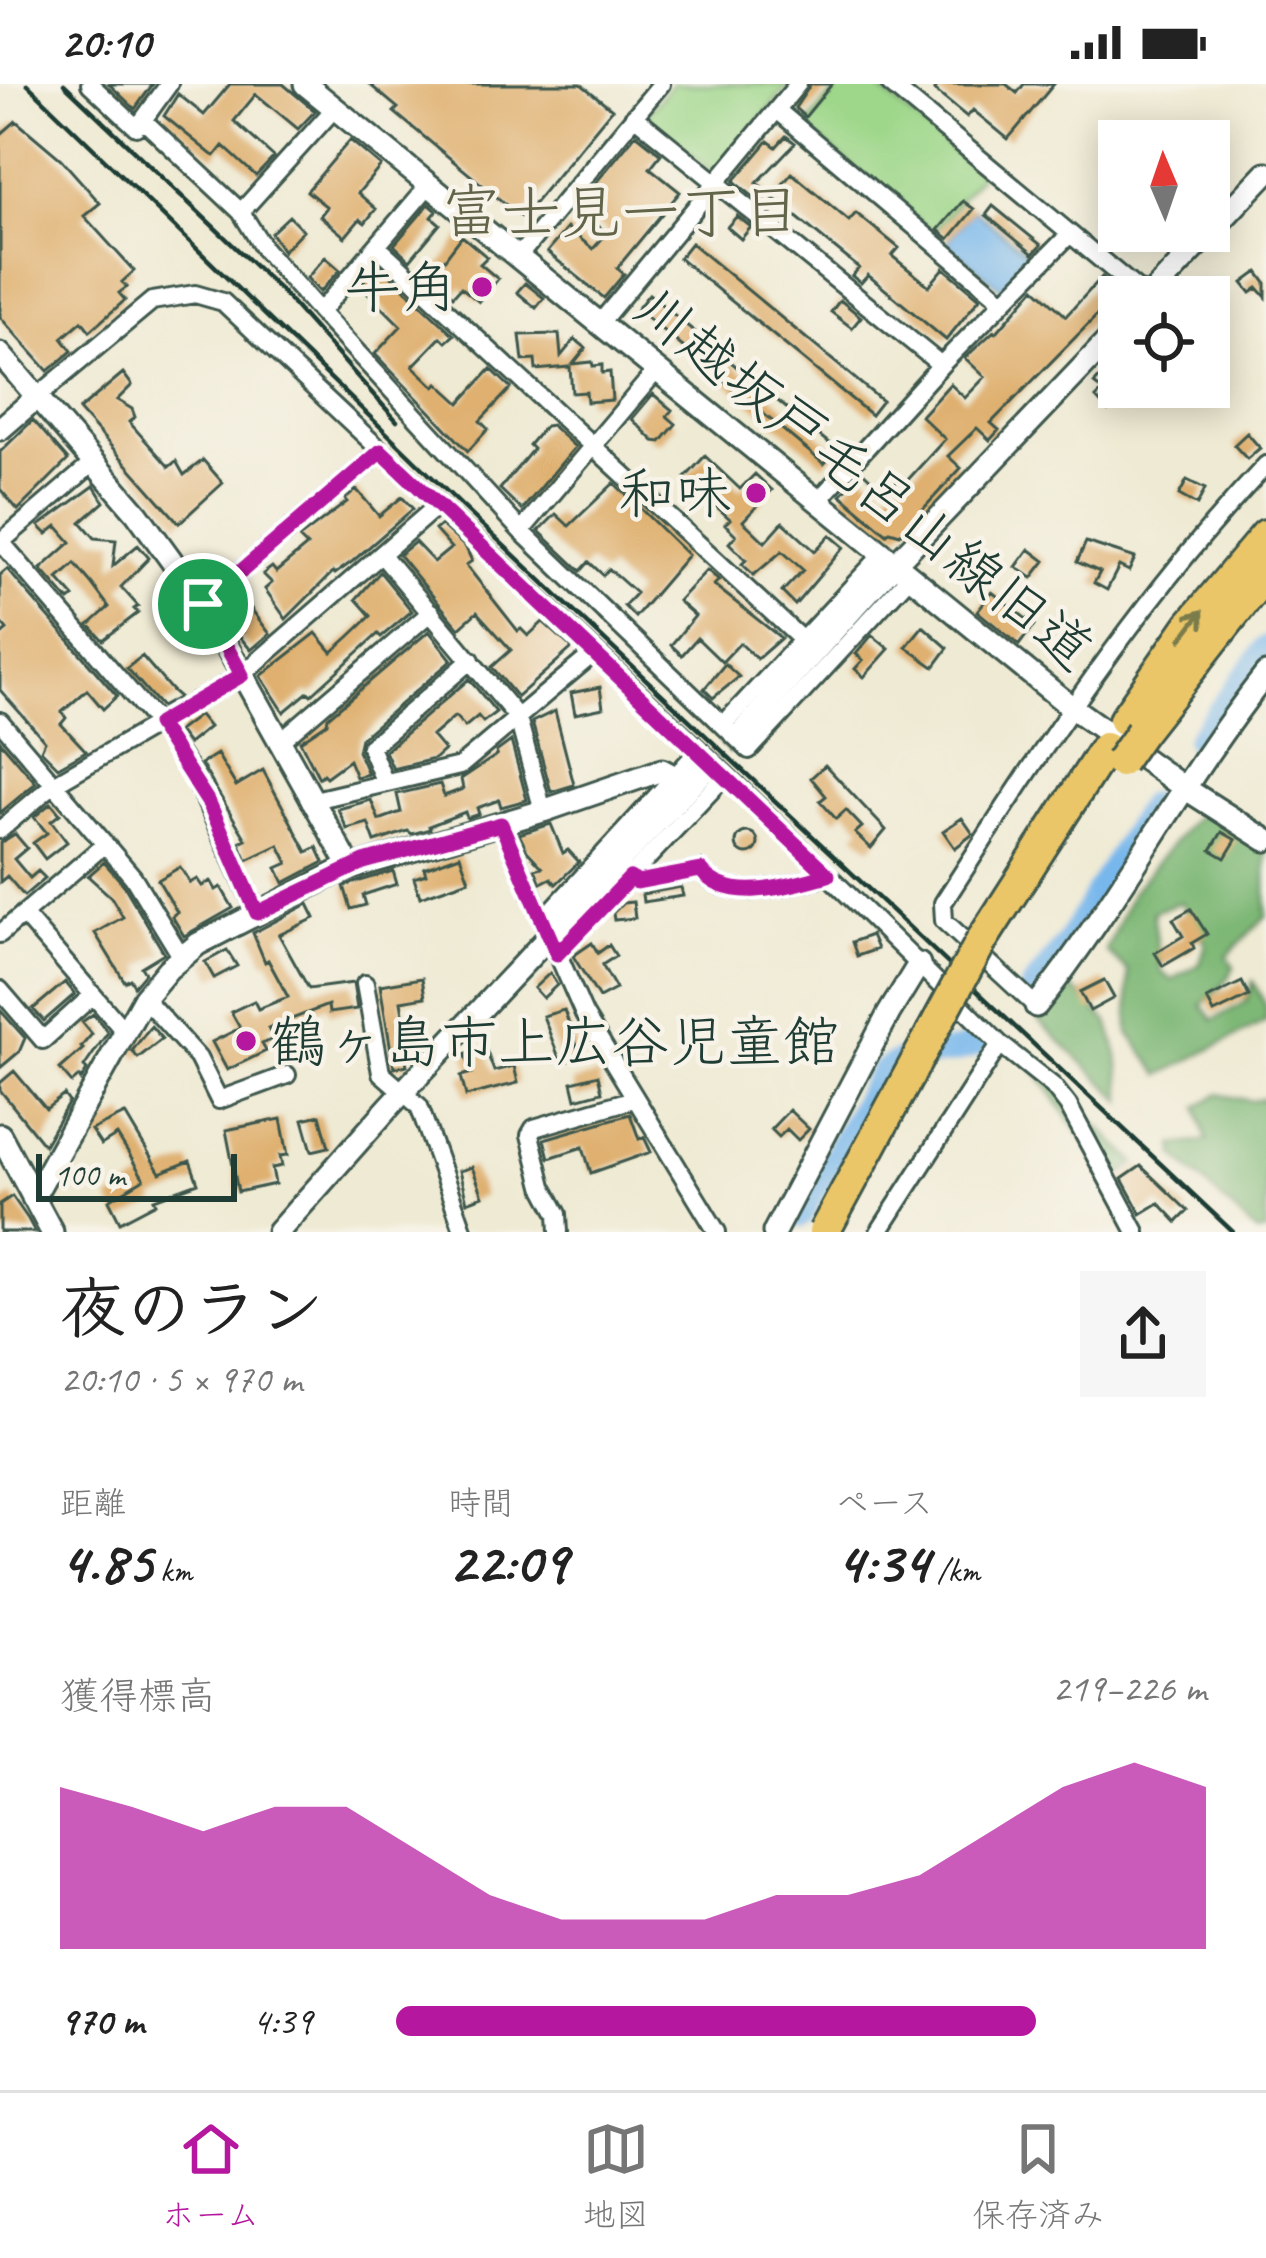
<!DOCTYPE html>
<html lang="ja">
<head>
<meta charset="utf-8">
<style>
	:root { --surface:#fff; --page:#f6f6f6; --text:#222; --muted:#767676; --line:#e0e0e0; --accent:#b5179e }
	body { margin:0; font-family:Caveat,"Klee One",sans-serif; background:var(--page); color:var(--text); height:100vh; display:flex; flex-direction:column; font-size:45px; white-space:nowrap }
	* { box-sizing:border-box; margin:0 }
	p { font-size:39px; color:var(--muted) }
	.icon { flex:none; width:66px; height:66px; fill:none; stroke:currentColor; stroke-width:2; stroke-linecap:round; stroke-linejoin:round }
	.map { position:relative; height:1148px; overflow:hidden }
	.sheet { display:flex; flex-direction:column; background:var(--surface); flex:1 }
	.sheet>* { flex:none }
	.needle { width:78px; rotate:358deg }
	.tools { position:absolute; left:1098px; top:36px; display:grid; gap:24px }
	.tools a { display:grid; place-items:center; width:132px; height:132px; border-radius:0px; background:var(--surface); box-shadow:0 6px 30px #0003; font-size:60px }
	.scale { position:absolute; left:36px; bottom:30px; width:201px; box-sizing:border-box; padding-left:12px; border:6px solid #1f3d34; border-top:0; font-size:33px; line-height:42px; white-space:nowrap; color:#1f3d34; -webkit-text-stroke:9px #f7f3e8; paint-order:stroke }
	.pin { position:absolute; display:grid; place-items:center; width:102px; height:102px; color:#fff; margin:-51px; border:6px solid #fff; border-radius:50%; box-shadow:0 3px 12px #0007 }
	.round { display:grid; place-items:center; flex:none; width:126px; height:126px; border-radius:0px; background:var(--page) }
	.overview { display:flex; align-items:center; justify-content:space-between; height:204px; padding:0 60px }
	h1 { font-size:66px; font-weight:700; line-height:90px }
	.figures { display:grid; grid-template-columns:repeat(3,1fr); gap:18px; height:204px; padding:12px 60px }
	.figures div { display:grid; align-content:center }
	.figures b { font-size:60px; font-weight:700 }
	.figures small { font-size:33px; font-weight:400 }
	.figures p { font-size:33px }
	.chart { height:336px; padding:24px 60px }
	.chart p { display:flex; justify-content:space-between }
	.chart svg { width:100%; height:216px; margin-top:12px; fill:var(--accent); opacity:.7 }
	ul { padding:0 60px; list-style:none; font-size:39px }
	li { display:grid; grid-template-columns:192px 144px 1fr; align-items:center; height:90px }
	li i { height:30px; border-radius:15px; background:var(--accent) }
	.status { display:flex; justify-content:space-between; align-items:center; height:84px; padding:0 60px; background:var(--surface); direction:ltr }
	.status svg { height:33px; fill:currentColor }
	.dock { display:flex; justify-content:space-around; align-items:center; height:168px; border-top:3px solid var(--line); background:var(--surface); font-size:33px; color:var(--muted) }
	.dock a { display:grid; justify-items:center; gap:6px }
	.dock .active { color:var(--accent) }
	.map>svg:first-child { display:block }
	.green { fill:#9ed78a; stroke:#5e8a5f; stroke-width:3 }
	.forest { fill:#7eb876; stroke:#4e7a55; stroke-width:3; fill-rule:evenodd }
	.water { fill:#77b7ec; stroke:#4b7a90; stroke-width:3 }
	.lines { fill:none; stroke-linecap:round; stroke-linejoin:round }
	.river { stroke:#77b7ec; stroke-width:24 }
	.building { fill:#dfb06f }
	.tertiary-tunnel { stroke:#c5c7b3; stroke-width:21; stroke-dasharray:21 10; stroke-linecap:butt }
	.minor-casing { stroke:#3e574c; stroke-width:22 }
	.tertiary-casing { stroke:#3e574c; stroke-width:27 }
	.motorway-casing { stroke:#3e574c; stroke-width:36 }
	.minor { stroke:#fff; stroke-width:16 }
	.tertiary { stroke:#fff; stroke-width:21 }
	.motorway { stroke:#ebc669; stroke-width:30 }
	.rail { stroke:#1f3d34; stroke-width:4.5 }
	.motorway-bridge-casing { stroke:#3e574c; stroke-width:36; stroke-linecap:butt }
	.motorway-bridge { stroke:#ebc669; stroke-width:30 }
	.oneway { stroke:#7b7b4c }
	.route-casing { stroke:#fff; stroke-width:24 }
	.route { stroke:#b5179e; stroke-width:15 }
	.poi-dot { fill:#b5179e; stroke:#f7f3e8; stroke-width:4.5 }
	.labels { text-anchor:middle; stroke-width:9; stroke-linejoin:round; paint-order:stroke }
	.poi-label { font-size:57px; fill:#1f3d34; stroke:#f7f3e8; text-anchor:end }
	.street-label { font-size:57px; fill:#1f3d34; stroke:#f7f3e8 }
	.neighbourhood-label { font-size:60px; fill:#626549; stroke:#f7f3e8 }
</style>
</head>
<body>
<div class="status"><b>20:10</b><svg viewBox="0 0 49 12"><path d="M0 12V9h3v3zM5 12V6h3v6zM10 12V3h3v9zM15 12V0h3v12zM26 1h20v11H26zM47 4h2v5h-2z"/></svg></div>
<div class="map">
<svg width="1266" height="1148" viewBox="0 0 1266 1148">
	<rect width="100%" height="100%" fill="#f7f3e8"/>
	<filter id="ink" filterUnits="userSpaceOnUse"><feTurbulence type="fractalNoise" baseFrequency=".00833" numOctaves="2"/><feDisplacementMap in="SourceGraphic" scale="24" xChannelSelector="R" yChannelSelector="G"/><feConvolveMatrix kernelMatrix="1 2 1 2 8 2 1 2 1" color-interpolation-filters="sRGB"/></filter>
	<filter id="wash" filterUnits="userSpaceOnUse"><feTurbulence type="fractalNoise" baseFrequency=".004" numOctaves="4" result="noise"/><feDisplacementMap in="SourceGraphic" scale="48" xChannelSelector="R" yChannelSelector="G"/><feGaussianBlur stdDeviation="2.7" result="paint"/><feColorMatrix in="noise" values="0 0 0 0 0 0 0 0 0 0 0 0 0 0 0 0 0 1.4 0 .05"/><feComposite in="paint" operator="in"/></filter>
	<g filter="url(#wash)">
		<rect width="100%" height="100%" fill="#efead3"/>
		<path class="green" d="M672,0H790L718,87L712,88L648,34V29Z
			M841,0H874L981,90L932,149L805,43Z"/>
		<path class="forest" d="M1201,726L1266,767V832L1227,872L1234,883L1223,901L1202,921L1213,936L1246,918L1253,898L1266,922V937L1160,991L1129,949L1128,887L1106,867L1132,808ZM1181,818L1206,860L1200,880L1172,896L1161,888L1153,828Z
			M1073,905L1108,938L1118,971L1123,1017L1038,936Z
			M1023,968L1136,1079L1113,1098Z
			M1218,1010L1252,1017L1266,1014V1148H1256L1176,1072L1174,1061L1207,1057L1198,1023Z"/>
		<path class="water" d="M973,125L1032,173L1004,207L946,159Z"/>
		<g class="lines">
			<path class="river" d="M1197,656L1266,564
				M1031,906L1068,858L1150,720
				M801,1132L880,989C908,965 948,976 981,958"/>
		</g>
		<g id="blocks">
			<path class="building" d="M109,0H153L135,25Z
				M230,0H283L315,27L298,45L256,10L234,37L274,73L256,92L223,62L215,72L212,71L164,32L178,10L204,31Z
				M369,0H581L612,25L522,134L394,28L398,24Z
				M811,0H832L805,33L795,24Z
				M939,0H1006L1017,9L1024,0H1054L1008,55L973,26L967,33L934,6Z
				M16,37L61,75L100,119L84,132L134,187L122,198L127,203L119,209L125,216L90,247L82,237L62,254L72,267L48,287L0,233V51Z
				M636,50L661,70L650,84L680,108L617,184L624,190L604,214L547,168L567,144L593,165L607,149L575,124Z
				M786,52L795,59L757,99L769,109L761,119L734,97L768,57L776,63Z
				M350,56L381,82L358,109L376,125L365,139L360,135L345,153L320,132L327,123L307,107Z
				M792,89L849,137L856,129L899,164L892,172L929,202L944,184L980,214L946,256L868,191L861,199L852,192L859,184L772,113Z
				M963,117L974,125L949,155L938,146Z
				M429,120L437,127L432,133L440,140L410,176L394,161Z
				M993,122L1041,161L1033,170L986,131Z
				M289,132L303,146L283,167L271,149Z
				M737,132L751,143L741,155L727,143Z
				M462,152L487,173L480,180L498,195L479,218L461,203L453,212L431,193Z
				M691,159L882,317L871,331L679,174Z
				M325,173L340,186L320,208L307,194Z
				M378,180L454,251L446,258L441,253L413,282L435,303L438,299L460,319L491,285L511,304L480,337L488,345L468,367L375,270L401,242L360,201Z
				M1258,188L1266,199V213L1258,204L1251,209L1243,199Z
				M1102,193L1120,208L991,339L999,346L990,356L977,344L948,372L961,384L900,450L890,447L887,450L841,411L862,387L886,409L899,395L904,400L945,355L921,332L950,300L965,314L985,293L965,274L994,247L996,249L1035,204L1066,232Z
				M525,199L544,214L536,224L517,208Z
				M649,210L837,366L824,380L637,225Z
				M840,216L861,233L852,244L831,228Z
				M559,250L561,272L575,255L586,264L573,280L592,278L593,282L602,281V289L610,288L612,316L587,318L586,308L572,309L570,283L536,286L535,276L523,277L520,251Z
				M123,289L132,301L117,316L132,325L135,333L129,338L169,383L176,377L184,391L203,376L223,399L179,439L79,326Z
				M1102,291L1112,298L1119,291V303H1133L1108,327L1096,314L1103,307L1094,300Z
				M653,310L672,326L667,332L676,340L661,358L654,357L632,335Z
				M33,336L68,376L18,426L0,405V368Z
				M551,341L575,363L522,426L500,405L533,365L529,361L545,342Z
				M1247,349L1260,364L1247,375L1234,361Z
				M705,372L740,405L755,390L772,406L743,437L765,458L783,438L815,467L830,451L844,463L795,521L782,508L803,486L782,467L754,491L742,480L746,476L729,459L736,451L725,440L730,435L685,394Z
				M1187,396L1205,405L1197,421L1179,411Z
				M614,399L688,471L635,533L624,522L636,509L609,485L603,491L589,478L581,487L539,447L556,430L569,442Z
				M94,402L104,418L81,438L95,454L116,456L113,482L138,461L149,474L121,503L138,522L134,525L138,529L103,556L89,541L109,523L92,500L75,480L58,495L74,513L69,517L41,485L71,458L57,442L47,450L39,442Z
				M356,405L379,432L402,413L413,425L353,477L335,490L333,488L286,535L265,505L272,499L263,490L272,483L276,488L307,462L299,454L347,418L345,415Z
				M441,441L466,464L472,477L466,481L518,547L521,545L528,552L543,538L572,564L517,613L492,583L511,566L477,528L459,544L399,471L415,458L434,478L451,464L435,446Z
				M1086,458L1135,474L1129,487L1119,482L1107,506L1094,499L1100,488L1077,478Z
				M1029,465L1045,477L1032,494L1016,483Z
				M7,485L117,612L103,625L87,606L62,628L66,634L61,640L86,667L58,683L41,666L45,657L0,606V552L7,546L0,538V491Z
				M707,486L719,496L714,501L781,554L757,575L740,559L722,578L697,554L682,571L671,561L695,532L678,517Z
				M380,488L412,527L381,553L378,550L311,611L308,608L284,628L261,592L316,549L332,568L349,553L371,532L356,515Z
				M992,508L1034,541L1019,561L977,527Z
				M240,510L270,550L251,566L239,552L243,548L223,525Z
				M923,542L948,564L934,583L906,563Z
				M429,547L452,576L361,654L358,667L368,690L356,693L349,676L326,693L323,690L319,694L300,657L327,639L328,633Z
				M872,551L889,565L864,593L855,585L863,576L856,570Z
				M142,572L172,607L179,613L161,623L127,584Z
				M725,580L739,593L713,614L704,605Z
				M469,595L496,628L483,638L478,632L465,643L455,632L432,652L444,666L434,675L393,685L385,667Z
				M600,603L603,624L575,630L571,609Z
				M555,627L574,701L551,708L532,638Z
				M199,631L209,643L188,660L178,647Z
				M0,657L36,699L0,729Z
				M511,657L527,716L501,723L499,716L477,724L479,730L467,734L465,728L429,742L430,745L412,750L408,747L375,758L368,739L347,745L338,725L371,716L379,736L401,728L397,710L440,700L444,712L463,705L461,695L497,671L496,668Z
				M217,670L236,702L263,686L307,768L317,763L324,778L284,799L277,784L288,779L279,761L247,776L239,758L246,755L201,680Z
				M825,681L886,746L871,764L855,749L862,743L846,726L836,735L820,717L826,712L811,694Z
				M51,719L60,730L51,737L67,758L45,775L33,759L47,749L34,733Z
				M962,734L973,750L955,764L943,747Z
				M551,740L563,769L568,766L579,778L556,800L551,794L541,799L535,785L542,783L527,767L519,750Z
				M1222,748L1236,756L1225,774L1211,766Z
				M736 759a11 11 0 1 1 22 0a11 11 0 1 1-22 0Z
				M15,750L27,764L14,775L30,794L38,787L45,794L24,812L7,792L0,798V759Z
				M460,771L469,796L420,813L414,794L426,790L424,784Z
				M104,778L123,800L164,869L141,883L145,889L134,902L130,895L125,898L95,849L123,833L111,813L88,792Z
				M180,783L190,799L197,795L202,802L211,797L216,806L221,803L233,824L184,852L172,832L177,828L158,796Z
				M393,787L397,800L363,811L366,821L351,825L344,802Z
				M681,803L683,812L643,818L642,810Z
				M633,818L635,834L614,836L613,829L623,819Z
				M308,820L315,834L279,851L309,905L353,899L357,925L329,929L328,921L268,944L273,955L262,960L266,967L227,986L212,958L240,944L231,928L254,917L258,925L288,913L268,876L265,878L253,849Z
				M1191,825L1207,850L1192,859L1194,864L1163,882L1155,869L1183,852L1173,835Z
				M871,851L877,865L857,872L852,858Z
				M592,859L598,869L609,861L616,872L602,881L616,905L599,914L573,872Z
				M227,866L237,882L214,894L205,878Z
				M550,889L557,901L543,914L534,904Z
				M422,894L425,913L401,917L406,948L420,946L423,961L404,964L407,981L394,984L380,901Z
				M1104,896L1114,914L1090,927L1080,908Z
				M65,898L75,910L44,937L33,925Z
				M1242,898L1249,912L1214,929L1207,915Z
				M0,926L25,954L19,968L0,984Z
				M564,926L581,973L561,979L543,932Z
				M93,930L108,948L84,983L87,986L81,996L79,993L72,999L60,985L83,965L81,963L92,950L82,938Z
				M151,942L162,955L138,974L132,967Z
				M485,963L494,987L514,982L518,999L466,1012L461,992L472,989L465,970Z
				M14,987L46,1025L64,1011L69,1018L44,1061L0,1006V999Z
				M598,991L602,1008L576,1015L572,998Z
				M789,1026L809,1045L798,1056L787,1045L779,1053L771,1045Z
				M125,1030L160,1089L190,1077L198,1099L154,1115L156,1119L120,1138L109,1116L144,1095L117,1051L101,1061L91,1046Z
				M630,1030L639,1055L644,1053L651,1068L591,1089L583,1063L549,1074L544,1055Z
				M320,1031L329,1063L312,1067L303,1035Z
				M281,1035L288,1071L280,1072L282,1082L272,1084L275,1100L238,1108L226,1046Z
				M1141,1082L1188,1127L1177,1138L1159,1119L1141,1130L1122,1095Z
				M472,1083L483,1112L467,1118L459,1087Z
				M12,1112L28,1135L35,1148H0V1120Z"/>
		</g>
	</g>
	<g filter="url(#ink)">
		<use href="#blocks" fill-opacity="0" stroke="#3e574c" stroke-width="3"/>
		<g class="lines">
			<path class="tertiary-tunnel" d="M706,685L741,649"/>
			<defs>
				<path id="minor" d="M90,0L136,43L143,36
					M169,0L143,36L241,128L264,165L320,228L521,447L749,666L909,493
					M890,0L1146,213
					M777,26L1003,217
					M634,32L941,281
					M241,128L334,25
					M377,162L802,556
					M518,173L661,0
					M320,228L429,101
					M599,240L798,0
					M37,313L152,217L195,210L223,218L726,691L557,870
					M93,379L1,458L158,640L194,692L257,829
					M817,418L941,281L1070,150
					M521,447L656,287
					M382,471L518,634L543,727
					M203,520L381,367
					M0,637L133,793L181,872
					M723,641L882,471
					M278,659L431,528
					M726,691L1000,960L879,1148
					M385,699L370,663L471,576
					M310,717L460,682L594,569
					M501,740L584,930L717,1148
					M0,746L54,700L242,591L438,421
					M630,793L637,798L701,786C727,822 792,801 828,791
					M23,830L125,948
					M543,836L699,666
					M0,850L105,760
					M365,900L381,989L419,1022L464,1148
					M0,906L43,956L93,911
					M144,914L198,974L219,1016L287,991
					M1036,922L944,837L943,819C1044,662 1137,518 1266,381
					M1000,960L1053,1002L1068,1021L1136,1148
					M559,1148L558,1130L543,1102L530,1051L534,1044L634,1015"/>
				<path id="tertiary" d="M305,0L1070,622L1183,703L1266,756
					M1149,213L1266,89
					M0,270L137,429L203,520L350,783
					M0,345L37,313
					M741,649L872,504L1119,245
					M1036,922C1120,816 1182,696 1266,590
					M0,1051L52,1148
					M33,1114L144,914L168,885L198,860L338,788L543,727L662,686L675,693
					M278,1148L389,1023L706,685
					M774,1148L889,929L919,880"/>
				<path id="motorway" d="M1124,636L1191,540L1266,451
					M1141,648L1266,489
					M982,856L1105,664"/>
			</defs>
			<use href="#minor" class="minor-casing"/>
			<use href="#tertiary" class="tertiary-casing"/>
			<use href="#motorway" class="motorway-casing"/>
			<use href="#minor" class="minor"/>
			<use href="#tertiary" class="tertiary"/>
			<use href="#motorway" class="motorway"/>
			<path class="rail" d="M27,0L463,423L1233,1148
				M64,0L280,206L397,337"/>
			<defs>
				<path id="motorway-bridge" d="M1120,678L1141,648
					M824,1148L982,856"/>
			</defs>
			<use href="#motorway-bridge" class="motorway-bridge-casing"/>
			<use href="#motorway-bridge" class="motorway-bridge"/>
		</g>
		<defs><path id="oneway-shaft" d="M-6 0H5M1.5-3L5.5 0L1.5 3" fill="none" stroke-width="1.6" stroke-linecap="round" stroke-linejoin="round" transform="scale(3)"/></defs>
		<use class="oneway" href="#oneway-shaft" transform="translate(1192 541) rotate(-53)"/>
	</g>
	<g class="lines" filter="url(#ink)">
		<defs>
			<path id="route" d="M381,367L828,791C792,801 728,822 701,786L637,798L630,794L557,870L501,740L364,778L257,829L210,721L158,640L242,591L203,520Z"/>
		</defs>
		<use href="#route" class="route-casing"/>
		<use href="#route" class="route"/>
	</g>
	<g class="poi-dot">
		<circle cx="482" cy="203" r="12"/>
		<circle cx="756" cy="409" r="12"/>
		<circle cx="246" cy="957" r="12"/>
	</g>
	<g class="labels">
		<g class="poi-label">
			<text x="458" y="223">牛角</text>
			<text x="732" y="429">和味</text>
			<text x="270" y="977" text-anchor="start">鶴ヶ島市上広谷児童館</text>
		</g>
		<g class="street-label">
			<text transform="translate(865 394) rotate(39)" y="20">川越坂戸毛呂山線旧道</text>
		</g>
		<g class="neighbourhood-label">
			<text x="621" y="148">富士見一丁目</text>
		</g>
	</g>
</svg>
<div class="tools">
<a><svg class="needle" viewBox="-14 -14 28 28"><path d="M0-13l5 13h-10z" fill="#e53935"/><path d="M0 13l5-13h-10z" fill="#767676"/></svg></a>
<a><svg class="icon" aria-label="locate" viewBox="0 0 24 24"><circle cx="12" cy="12" r="6"/><path d="M12 2v4M12 18v4M2 12h4M18 12h4"/></svg></a>
</div>
<div class="scale">100 m</div>
<div class="pin" style="left:203px;top:520px;background:#1e9e55"><svg class="icon" aria-label="arrive" viewBox="0 0 24 24"><path d="M6 21V4h12l-3 4 3 4H6"/></svg></div>
</div>
<section class="sheet">
<div class="overview"><div><h1>夜のラン</h1><p>20:10 · 5 × 970 m</p></div><a class="round"><svg class="icon" aria-label="share" viewBox="0 0 24 24"><path d="M12 15V3M7 8l5-5 5 5M5 13v7h14v-7"/></svg></a></div>
<div class="figures">
<div><p>距離</p><b>4.85<small> km</small></b></div>
<div><p>時間</p><b>22:09</b></div>
<div><p>ペース</p><b>4:34<small> /km</small></b></div>
</div>
<div class="chart"><p><span>獲得標高</span>219–226 m</p>
<svg viewBox="0 0 160 44" preserveAspectRatio="none"><path d="M0 44V11L10 15L20 20L30 15L40 15L50 24L60 33L70 38L80 38L90 38L100 33L110 33L120 29L130 20L140 11L150 6L160 11V44z"/></svg>
</div>
<ul>
<li><b>970 m</b>4:39<i style="width:79%"></i></li>
</ul>
</section>
<nav class="dock">
<a class="active"><svg class="icon" aria-label="home" viewBox="0 0 24 24"><path d="M3 11l9-7 9 7M6 9v11h12V9"/></svg>ホーム</a>
<a><svg class="icon" aria-label="map" viewBox="0 0 24 24"><path d="M3 6l6-2 6 2 6-2v14l-6 2-6-2-6 2zM9 4v14M15 6v14"/></svg>地図</a>
<a><svg class="icon" aria-label="saved" viewBox="0 0 24 24"><path d="M7 4h10v16l-5-4-5 4z"/></svg>保存済み</a>
</nav>
</body>
</html>
